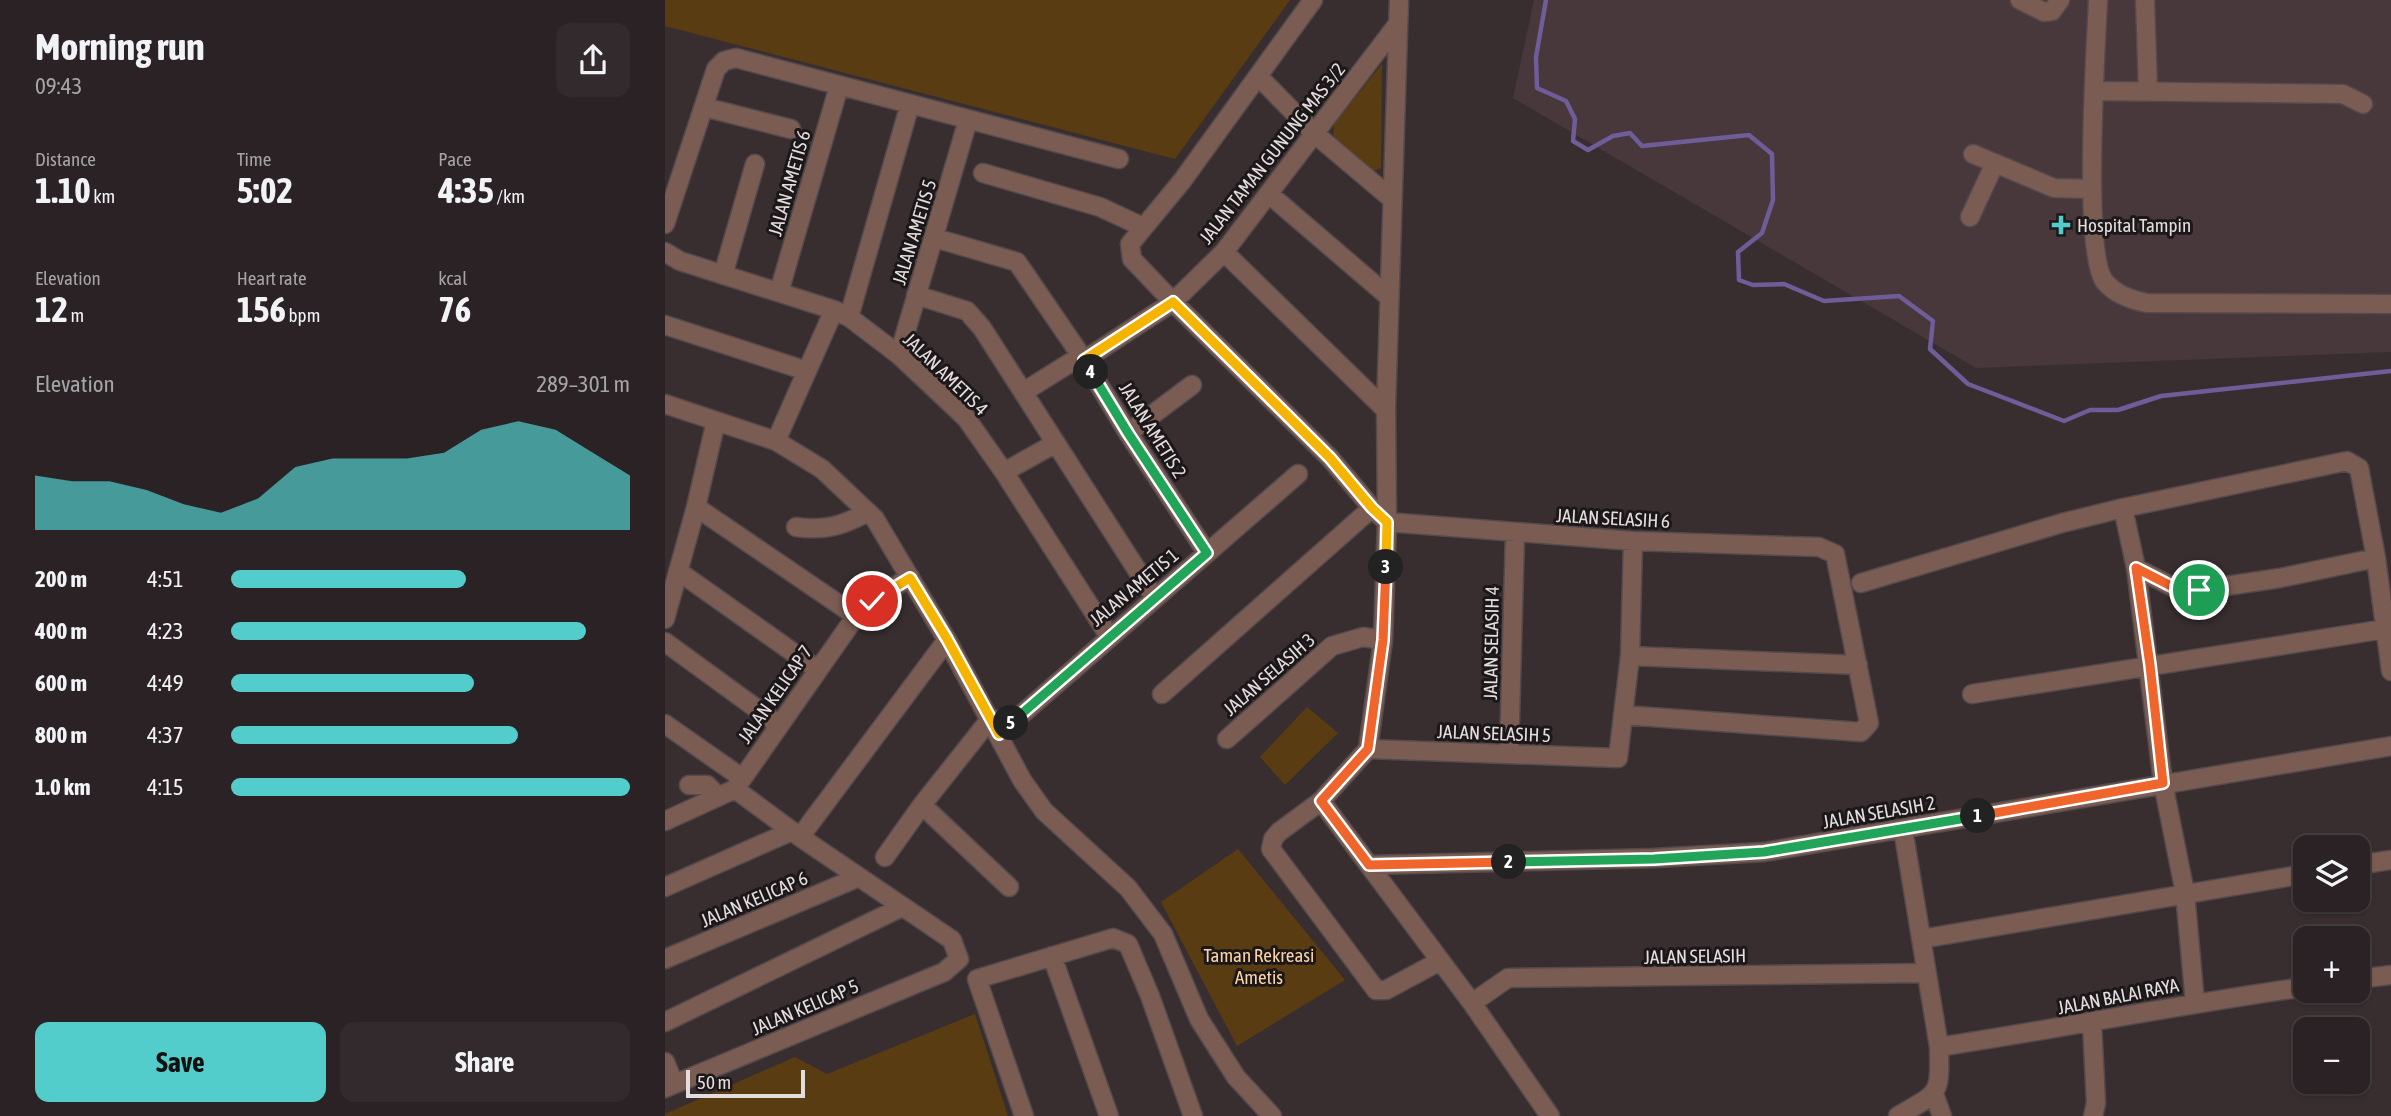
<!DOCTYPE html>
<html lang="en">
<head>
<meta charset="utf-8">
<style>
	:root { --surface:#2a2224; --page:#322a2c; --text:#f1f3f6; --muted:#a5a4a6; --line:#463f41; --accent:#52cdcc }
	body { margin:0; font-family:"Asap Condensed",sans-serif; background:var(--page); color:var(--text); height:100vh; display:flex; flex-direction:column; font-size:26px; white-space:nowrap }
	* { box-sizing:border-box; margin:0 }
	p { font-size:23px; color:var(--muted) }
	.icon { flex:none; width:38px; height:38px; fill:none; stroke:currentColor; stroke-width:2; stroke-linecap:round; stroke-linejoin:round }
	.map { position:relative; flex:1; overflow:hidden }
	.drawer { display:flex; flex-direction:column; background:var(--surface); width:665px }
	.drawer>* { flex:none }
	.tools { position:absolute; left:1628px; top:835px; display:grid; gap:14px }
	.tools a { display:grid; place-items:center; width:77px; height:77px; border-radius:14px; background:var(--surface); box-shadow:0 2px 5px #0004,0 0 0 2px var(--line); font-size:35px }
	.scale { position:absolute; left:21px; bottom:18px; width:119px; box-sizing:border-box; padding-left:7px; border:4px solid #e4ddde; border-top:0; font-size:19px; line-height:24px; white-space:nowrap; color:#e4ddde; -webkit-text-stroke:5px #1c1819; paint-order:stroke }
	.pin { position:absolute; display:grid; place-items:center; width:60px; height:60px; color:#fff; margin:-30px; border:4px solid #fff; border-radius:50%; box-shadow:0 2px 7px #0007 }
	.km { position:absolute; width:35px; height:35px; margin:-18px; border-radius:50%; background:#222; color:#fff; font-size:19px; line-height:35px; text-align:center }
	.round { display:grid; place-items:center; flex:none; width:74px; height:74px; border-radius:14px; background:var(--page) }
	.headline { display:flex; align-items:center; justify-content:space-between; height:119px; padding:0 35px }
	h1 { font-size:38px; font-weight:700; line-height:52px }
	.figures { display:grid; grid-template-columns:repeat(3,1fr); gap:10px; height:119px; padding:7px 35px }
	.figures div { display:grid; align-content:center }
	.figures b { font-size:35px; font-weight:700 }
	.figures small { font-size:19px; font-weight:400 }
	.figures p { font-size:19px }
	.chart { height:196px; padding:14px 35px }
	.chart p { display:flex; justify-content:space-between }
	.chart svg { width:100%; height:126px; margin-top:7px; fill:var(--accent); opacity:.7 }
	.cta { display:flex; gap:14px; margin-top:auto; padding:14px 35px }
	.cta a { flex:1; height:80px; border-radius:14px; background:var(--accent); color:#111; font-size:28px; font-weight:700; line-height:80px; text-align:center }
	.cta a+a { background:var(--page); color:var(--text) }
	ul { padding:0 35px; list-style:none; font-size:23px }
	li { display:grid; grid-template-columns:112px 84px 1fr; align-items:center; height:52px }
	li i { height:18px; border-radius:9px; background:var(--accent) }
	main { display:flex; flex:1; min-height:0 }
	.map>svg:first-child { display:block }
	.built { fill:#48373b }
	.green { fill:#5a3c13 }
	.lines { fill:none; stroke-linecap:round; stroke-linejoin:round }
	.stream { stroke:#6e5d99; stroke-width:4.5 }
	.minor-casing { stroke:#544a4c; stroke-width:21 }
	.minor { stroke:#7b5c53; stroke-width:18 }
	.split-1-casing { stroke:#fff; stroke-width:14 }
	.split-2-casing { stroke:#fff; stroke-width:14 }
	.split-3-casing { stroke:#fff; stroke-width:14 }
	.split-4-casing { stroke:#fff; stroke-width:14 }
	.split-5-casing { stroke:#fff; stroke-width:14 }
	.split-6-casing { stroke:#fff; stroke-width:14 }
	.split-1 { stroke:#f0652b; stroke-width:9 }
	.split-2 { stroke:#22a559; stroke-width:9 }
	.split-3 { stroke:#f0652b; stroke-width:9 }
	.split-4 { stroke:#f5b400; stroke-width:9 }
	.split-5 { stroke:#22a559; stroke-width:9 }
	.split-6 { stroke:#f5b400; stroke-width:9 }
	.poi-dot { fill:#52cdcc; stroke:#1c1819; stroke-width:2.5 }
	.labels { text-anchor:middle; stroke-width:6; stroke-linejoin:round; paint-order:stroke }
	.street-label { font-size:19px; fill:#e4ddde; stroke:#1c1819 }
	.poi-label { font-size:19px; fill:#e4ddde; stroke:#1c1819; text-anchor:start }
	.park-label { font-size:19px; fill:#fbd3a4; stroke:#1c1819 }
</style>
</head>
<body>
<main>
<section class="drawer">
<div class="headline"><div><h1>Morning run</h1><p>09:43</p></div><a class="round"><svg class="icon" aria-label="share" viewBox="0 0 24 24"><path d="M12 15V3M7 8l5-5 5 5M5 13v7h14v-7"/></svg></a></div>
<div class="figures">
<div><p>Distance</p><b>1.10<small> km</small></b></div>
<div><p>Time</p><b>5:02</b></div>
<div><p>Pace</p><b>4:35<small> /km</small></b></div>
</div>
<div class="figures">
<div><p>Elevation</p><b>12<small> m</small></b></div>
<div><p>Heart rate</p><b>156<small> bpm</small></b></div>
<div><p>kcal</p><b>76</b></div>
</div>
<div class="chart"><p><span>Elevation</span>289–301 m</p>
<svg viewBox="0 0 160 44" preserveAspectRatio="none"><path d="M0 44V25L10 27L20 27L30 30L40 35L50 38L60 33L70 22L80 19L90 19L100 19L110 17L120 9L130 6L140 9L150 17L160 25V44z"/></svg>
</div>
<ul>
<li><b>200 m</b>4:51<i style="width:59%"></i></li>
<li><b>400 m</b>4:23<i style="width:89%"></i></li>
<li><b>600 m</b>4:49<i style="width:61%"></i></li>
<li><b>800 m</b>4:37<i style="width:72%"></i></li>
<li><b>1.0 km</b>4:15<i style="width:100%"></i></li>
</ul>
<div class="cta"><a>Save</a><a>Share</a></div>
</section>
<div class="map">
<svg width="1726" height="1116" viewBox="0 0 1726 1116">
	<rect width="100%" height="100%" fill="#382e30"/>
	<path class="built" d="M869,0H1726V352L1311,368L848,98Z"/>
	<path class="green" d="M0,0H625L510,159L0,26Z
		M717,64L716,168L704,172L668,139L669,124Z
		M642,707L673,733L620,785L595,757Z
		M573,849L680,980L572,1046L496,902Z
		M310,1014L343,1116H0V1114L130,1057L162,1074Z"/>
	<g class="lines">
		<path class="stream" d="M881,0L871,57L872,88L901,101L910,119L908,141L923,150L948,136L965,133L977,146L1084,135L1107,154L1108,200L1097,233L1073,252L1074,280L1088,285L1119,284L1159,301L1234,296L1268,321L1265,349L1303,384L1399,421L1425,410H1453L1496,396L1726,371"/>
		<defs>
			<path id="minor" d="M648,0L517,181L465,244L467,259L508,302L665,458L707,508L722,522L968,541L1154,547L1170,554L1204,723L1196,732L958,715
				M734,0L721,407L722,522L718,640L703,749L656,801L614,832L608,839L606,849L711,990H721L775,961
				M1355,0L1379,12L1387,11L1395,0
				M1433,0C1431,46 1417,254 1440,282C1451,295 1466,300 1482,303L1726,304
				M1480,0L1483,91
				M594,77L650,134L727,199
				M1429,91L1678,94L1698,104
				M39,107L126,129
				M1308,154L1389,188L1427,189
				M318,173L435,207L478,227
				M604,194L724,297
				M1305,217L1330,163
				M0,224L51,69L59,61L71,58L454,159
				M270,238L352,262L419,360L463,433L542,553
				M0,252L15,261L169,310L184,317L234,355L301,418L339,472L444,636
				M559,252L721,410
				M58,275L90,164
				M114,292L174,86
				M251,295L302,311L317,328L490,598
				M184,317L245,104
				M0,325L142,371
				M234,355L303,120
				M419,360L508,302L559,252L732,25
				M360,391L416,356
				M0,404L111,441L157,469L210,519L282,640L357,780L379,811L463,888L498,934L534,1019L571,1077L607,1116
				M463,433L527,385
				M111,441L169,310
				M339,472L391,443
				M31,507L191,616
				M1458,508L1471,568L1498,783L1520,893L1530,1003
				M131,527C160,531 177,526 203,512
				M1471,568L1508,587L1534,590L1615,578L1711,558
				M13,571L153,670
				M1196,583L1397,523L1458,508L1682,461L1694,468L1711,558L1726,671
				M0,619L31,507L51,421
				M0,642L114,725
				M965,656L1193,665
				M497,694L707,508
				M1307,694L1720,629
				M0,724L77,778
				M334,734L633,474
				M562,739L667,646L698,637L718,640
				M703,749L953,758L965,656L968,541
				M844,754L850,533
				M24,785H42L47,790L49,798
				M656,801L807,1003L885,1116
				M257,805L344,887
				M0,821L70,789L191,616L207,601L245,577
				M135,837L282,640
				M220,857L257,805L326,718
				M704,865L989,858L1099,852L1726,746
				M1692,865L1726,860
				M0,887L127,831
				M1256,939L1640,874
				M387,956L444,1116
				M0,959L194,877
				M1692,979L1726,975
				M807,1003L843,978L1261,973
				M0,1022L237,907
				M1427,1023L1431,1103L1428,1116
				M1274,1047C1397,1028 1518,1004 1640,987
				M0,1062L9,1084
				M0,1088L279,972L294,959L287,940L135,837L70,789
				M1269,1094L1277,1116
				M359,1116L312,979L448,938L463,944L485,996L528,1116
				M1233,1116C1275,1091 1275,1097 1274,1047L1238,829"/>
		</defs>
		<use href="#minor" class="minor-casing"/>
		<use href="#minor" class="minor"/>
	</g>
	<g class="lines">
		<defs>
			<path id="split-1" d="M1313,816L1498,783L1485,665L1471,568L1508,587L1534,590"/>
			<path id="split-2" d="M844,862L989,859L1099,852L1313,816"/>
			<path id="split-3" d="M721,567L718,640L703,749L656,801L704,865L844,862"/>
			<path id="split-4" d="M426,372L419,360L508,302L665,458L707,508L722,522L721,567"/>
			<path id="split-5" d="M346,723L542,553L463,433L426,372"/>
			<path id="split-6" d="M207,601L245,578L282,639L334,734L346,723"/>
		</defs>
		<use href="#split-1" class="split-1-casing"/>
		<use href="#split-2" class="split-2-casing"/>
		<use href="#split-3" class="split-3-casing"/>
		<use href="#split-4" class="split-4-casing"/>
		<use href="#split-5" class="split-5-casing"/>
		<use href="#split-6" class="split-6-casing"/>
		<use href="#split-1" class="split-1"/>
		<use href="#split-2" class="split-2"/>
		<use href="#split-3" class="split-3"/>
		<use href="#split-4" class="split-4"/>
		<use href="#split-5" class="split-5"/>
		<use href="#split-6" class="split-6"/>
	</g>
	<path class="poi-dot" d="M1392.5 214.5h7v7h7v7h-7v7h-7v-7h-7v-7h7z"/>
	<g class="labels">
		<g class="street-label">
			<text transform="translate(607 153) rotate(-52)" y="7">JALAN TAMAN GUNUNG MAS 3/2</text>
			<text transform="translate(124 183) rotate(-74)" y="7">JALAN AMETIS 6</text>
			<text transform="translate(249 232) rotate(-73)" y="7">JALAN AMETIS 5</text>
			<text transform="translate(281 374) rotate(44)" y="7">JALAN AMETIS 4</text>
			<text transform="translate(488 430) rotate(58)" y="7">JALAN AMETIS 2</text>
			<text transform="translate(948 518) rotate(3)" y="7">JALAN SELASIH 6</text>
			<text transform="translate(469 587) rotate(-40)" y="7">JALAN AMETIS 1</text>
			<text transform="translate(826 643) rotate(-89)" y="7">JALAN SELASIH 4</text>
			<text transform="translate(604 674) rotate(-41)" y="7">JALAN SELASIH 3</text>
			<text transform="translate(110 694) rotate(-55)" y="7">JALAN KELICAP 7</text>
			<text transform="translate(829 733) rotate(2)" y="7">JALAN SELASIH 5</text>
			<text transform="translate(1214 812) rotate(-10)" y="7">JALAN SELASIH 2</text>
			<text transform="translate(89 899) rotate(-23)" y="7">JALAN KELICAP 6</text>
			<text transform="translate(1030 956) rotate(-1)" y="7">JALAN SELASIH</text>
			<text transform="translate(1453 996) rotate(-11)" y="7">JALAN BALAI RAYA</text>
			<text transform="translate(140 1007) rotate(-23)" y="7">JALAN KELICAP 5</text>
		</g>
		<g class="poi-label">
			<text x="1412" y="232">Hospital Tampin</text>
		</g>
		<g class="park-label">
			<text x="594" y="962">Taman Rekreasi<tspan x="594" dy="22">Ametis</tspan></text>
		</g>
	</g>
</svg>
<div class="tools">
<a><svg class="icon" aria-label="layers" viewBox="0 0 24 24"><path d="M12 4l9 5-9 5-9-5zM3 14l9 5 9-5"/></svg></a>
<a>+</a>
<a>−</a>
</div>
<div class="scale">50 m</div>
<div class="pin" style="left:1534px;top:590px;background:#1e9e55"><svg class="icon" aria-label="arrive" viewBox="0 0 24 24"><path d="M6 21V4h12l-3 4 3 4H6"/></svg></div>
<div class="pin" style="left:207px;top:601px;background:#d93025"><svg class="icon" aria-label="check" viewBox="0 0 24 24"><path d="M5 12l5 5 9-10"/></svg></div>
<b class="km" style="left:1313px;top:816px">1</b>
<b class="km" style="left:844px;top:862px">2</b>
<b class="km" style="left:721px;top:567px">3</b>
<b class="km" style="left:426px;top:372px">4</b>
<b class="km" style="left:346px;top:723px">5</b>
</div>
</main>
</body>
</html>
